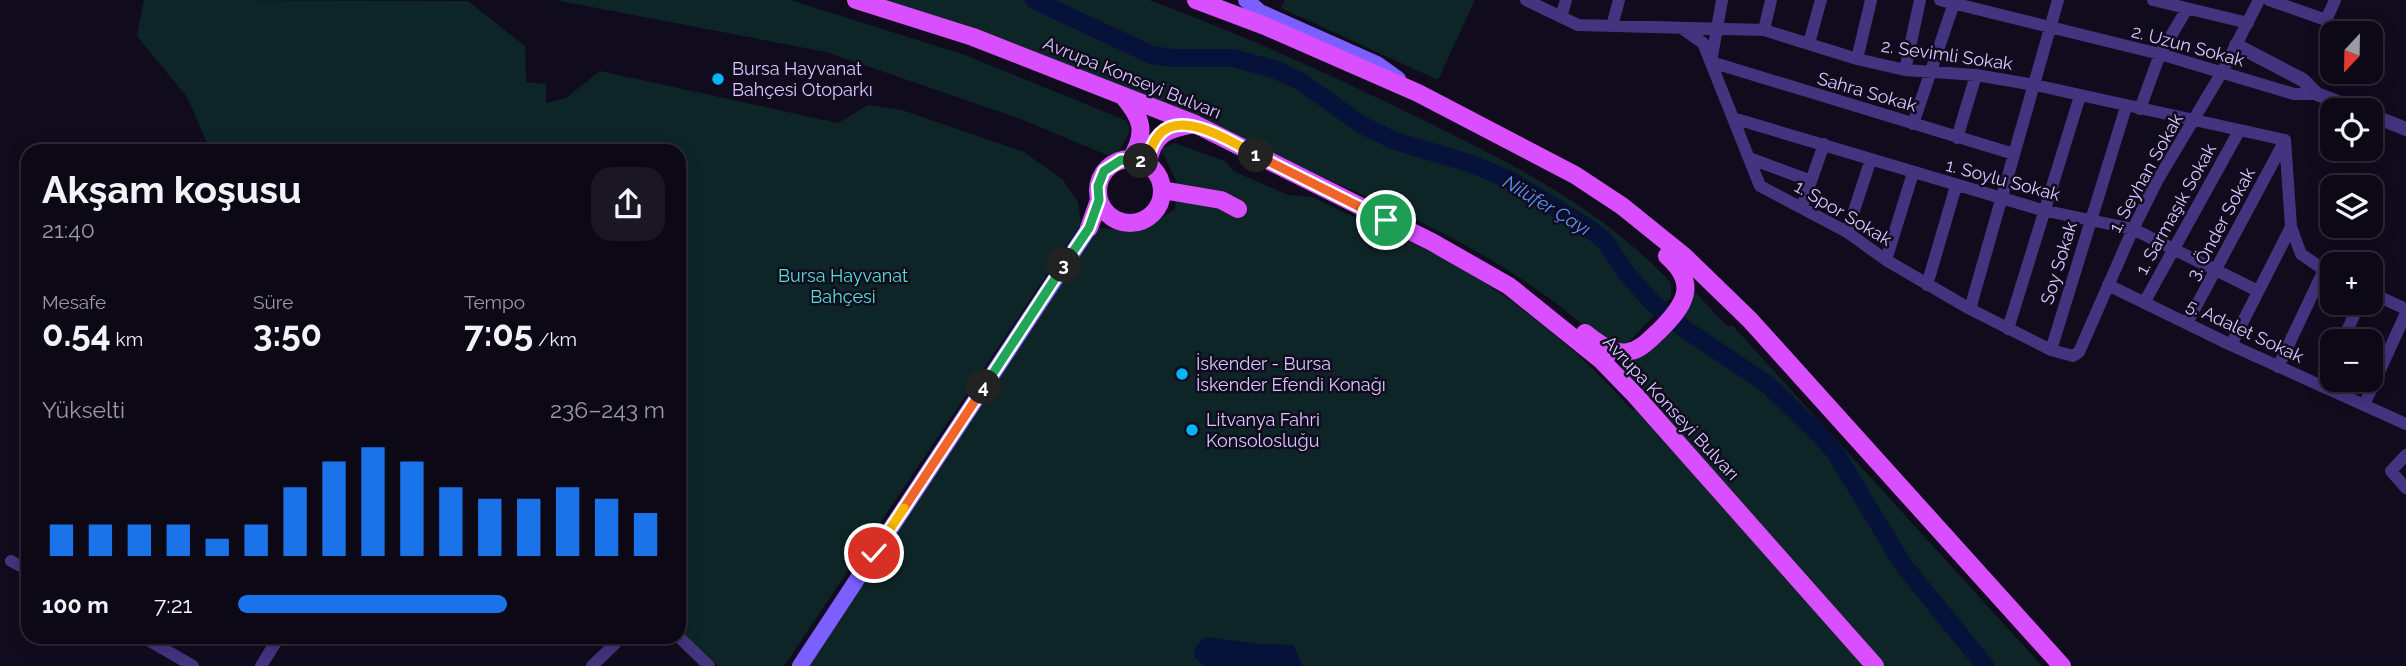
<!DOCTYPE html>
<html lang="tr">
<head>
<meta charset="utf-8">
<style>
	:root { --surface:#0d0816; --page:#1b1623; --text:#f1f3f6; --muted:#9a9aa1; --line:#2d2935; --accent:#1a73e8 }
	body { margin:0; font-family:Raleway,sans-serif; background:var(--page); color:var(--text); height:100vh; display:flex; flex-direction:column; font-size:26px; white-space:nowrap }
	* { box-sizing:border-box; margin:0 }
	p { font-size:23px; color:var(--muted) }
	.icon { flex:none; width:38px; height:38px; fill:none; stroke:currentColor; stroke-width:2; stroke-linecap:round; stroke-linejoin:round }
	.map { position:relative; flex:1; overflow:hidden }
	.sheet { position:absolute; left:21px; top:144px; width:665px; height:500px; display:flex; flex-direction:column; background:var(--surface); border-radius:21px; box-shadow:0 4px 18px #0003,0 0 0 2px var(--line) }
	.sheet>* { flex:none }
	.needle { width:46px; rotate:202deg }
	.tools { position:absolute; left:2320px; top:21px; display:grid; gap:14px }
	.tools a { display:grid; place-items:center; width:63px; height:63px; border-radius:14px; background:var(--surface); box-shadow:0 4px 18px #0003,0 0 0 2px var(--line); font-size:35px }
	.pin { position:absolute; display:grid; place-items:center; width:60px; height:60px; color:#fff; margin:-30px; border:4px solid #fff; border-radius:50%; box-shadow:0 2px 7px #0007 }
	.km { position:absolute; width:35px; height:35px; margin:-18px; border-radius:50%; background:#222; color:#fff; font-size:19px; line-height:35px; text-align:center }
	.round { display:grid; place-items:center; flex:none; width:74px; height:74px; border-radius:21px; background:var(--page) }
	.overview { display:flex; align-items:center; justify-content:space-between; height:119px; padding:0 21px }
	h1 { font-size:38px; font-weight:700; line-height:52px }
	.figures { display:grid; grid-template-columns:repeat(3,1fr); gap:10px; height:119px; padding:7px 21px }
	.figures div { display:grid; align-content:center }
	.figures b { font-size:35px; font-weight:700 }
	.figures small { font-size:19px; font-weight:400 }
	.figures p { font-size:19px }
	.chart { height:196px; padding:14px 21px }
	.chart p { display:flex; justify-content:space-between }
	.chart svg { width:100%; height:126px; margin-top:7px; stroke:var(--accent); stroke-width:6 }
	ul { padding:0 21px; list-style:none; font-size:23px }
	li { display:grid; grid-template-columns:112px 84px 1fr; align-items:center; height:52px }
	li i { height:18px; border-radius:9px; background:var(--accent) }
	.map>svg:first-child { display:block }
	.green { fill:#0e2528 }
	.water { fill:#07123b }
	.lines { fill:none; stroke-linecap:round; stroke-linejoin:round }
	.river { stroke:#07123b; stroke-width:18 }
	.minor { stroke:#43347f; stroke-width:12 }
	.tertiary { stroke:#43347f; stroke-width:14 }
	.secondary { stroke:#7c5fff; stroke-width:16 }
	.primary { stroke:#d94fff; stroke-width:18 }
	.split-1-casing { stroke:#fff; stroke-width:14 }
	.split-2-casing { stroke:#fff; stroke-width:14 }
	.split-3-casing { stroke:#fff; stroke-width:14 }
	.split-4-casing { stroke:#fff; stroke-width:14 }
	.split-5-casing { stroke:#fff; stroke-width:14 }
	.split-6-casing { stroke:#fff; stroke-width:14 }
	.split-1 { stroke:#f0652b; stroke-width:9 }
	.split-2 { stroke:#f5b400; stroke-width:9 }
	.split-3 { stroke:#22a559; stroke-width:9 }
	.split-4 { stroke:#22a559; stroke-width:9 }
	.split-5 { stroke:#f0652b; stroke-width:9 }
	.split-6 { stroke:#f5b400; stroke-width:9 }
	.poi-dot { fill:#00b5f3; stroke:#110b1e; stroke-width:2.5 }
	.labels { text-anchor:middle; stroke-width:5; stroke-linejoin:round; paint-order:stroke }
	.street-label { font-size:18px; fill:#d7c8ff; stroke:#110b1e }
	.poi-label { font-size:18px; fill:#d7c8ff; stroke:#110b1e; text-anchor:start }
	.park-label { font-size:18px; fill:#51e2d4; stroke:#110b1e }
	.water-label { font-size:19px; font-style:italic; fill:#5696ff; stroke:#110b1e }
</style>
</head>
<body>
<div class="map">
<svg width="2406" height="666" viewBox="0 0 2406 666">
	<rect width="100%" height="100%" fill="#110b1e"/>
	<path class="green" d="M144,0L468,1L525,46L526,82L546,84V103L566,98L600,71L838,123L868,105L902,110L1024,152L1063,180L1078,202L1081,224L784,666H718L679,630V150H210L187,97L137,36Z
		M555,0H790L965,55L1127,121L1130,131L1118,153L1107,155L1018,118L826,52Z
		M886,0H1149C1243,35 1333,75 1423,120C1511,163 1603,209 1671,283V297L1626,345L1606,346C1520,263 1412,217 1305,169C1167,108 1027,53 886,0Z
		M1285,0H1475L1438,80L1281,8Z
		M1174,143L1225,161L1233,171L1288,195L1312,197C1360,221 1420,243 1466,271C1529,310 1583,355 1632,410L1638,408L1867,666H810L1059,288L1096,227L1132,232L1144,229L1175,209L1177,183L1161,149Z
		M1694,291L1728,327L1732,325L2042,666H1882L1619,368L1651,346Z"/>
	<path class="water" d="M1207,637L1259,644L1293,645L1303,666H1205L1194,657C1194,646 1198,642 1207,637Z"/>
	<g class="lines">
		<path class="river" d="M1034,0L1152,55L1172,58H1233L1274,69L1300,81L1362,125L1395,141L1469,163L1510,180L1587,227L1605,241L1627,274L1653,303L1682,327L1767,384L1819,434L1835,452L1902,563L1985,666"/>
		<path class="minor" d="M1526,0L1578,25L1764,30L1857,59L1905,70L1976,75L2035,85L2285,140
			M1722,0L1711,62L2014,154
			M1940,0L2160,54L2294,94H2317
			M2153,0L2248,23
			M2269,0L2326,20L2335,0
			M1561,17L1566,0
			M1612,26L1619,0
			M1683,29L1703,43L1760,186L1847,232L1886,260L1970,309L2051,350L2073,356L2079,352L2133,229L2157,181L2222,72L2259,0
			M1764,30L1771,0
			M1809,43L1821,0
			M1857,59L1871,0
			M1905,70L1920,0
			M2140,109L2160,54L2187,9
			M1733,118L2042,210L2133,229L2258,291
			M1913,124L1955,0
			M1957,138L1976,75
			M1749,158L1811,181
			M1802,207L1824,144
			M2291,227L2301,254L2333,276
			M1847,232L1871,159
			M1886,260L1913,173
			M1927,285L1956,186
			M2108,285L2231,345L2406,424
			M2371,293L2406,309
			M2144,303L2239,131
			M1970,309L2058,0
			M2187,323L2284,142
			M2008,329L2080,96
			M2342,341L2360,303
			M2231,345L2291,227L2285,140
			M2051,350L2126,107
			M2278,367L2323,272
			M2321,386L2333,361
			M2364,405L2406,313
			M2406,455L2391,471L2406,488
			M11,561L28,570
			M143,637L193,666
			M679,637L709,666
			M261,666L279,637
			M592,666L622,637"/>
		<path class="tertiary" d="M2236,45L2303,80L2317,94L2358,110
			M2371,115L2406,129"/>
		<path class="secondary" d="M1246,0L1260,12L1377,64L1398,79
			M800,666L1089,228"/>
		<path class="primary" d="M856,0L973,37L1195,124L1432,242L1509,286L1601,360L1635,395L1875,666
			M1196,0L1265,26L1418,93L1575,175L1622,206L1684,256L1750,320L2062,666
			M1123,96C1142,118 1147,132 1131,159
			M1098 191a32 32 0 1 1 64 0a32 32 0 1 1-64 0Z
			M1148,164C1152,134 1168,128 1195,124
			M1162,190L1221,200L1238,209
			M1089,228L1099,200
			M1585,333C1597,342 1612,355 1628,352C1641,350 1650,339 1659,331C1685,305 1699,284 1667,256"/>
	</g>
	<g class="lines">
		<defs>
			<path id="split-1" d="M1256,155L1386,220"/>
			<path id="split-2" d="M1141,161L1147,164C1159,94 1220,136 1256,155"/>
			<path id="split-3" d="M1064,265L1089,228L1099,200L1098,186L1104,171L1121,160L1141,161"/>
			<path id="split-4" d="M984,387L1064,265"/>
			<path id="split-5" d="M904,508L984,387"/>
			<path id="split-6" d="M874,553L904,508"/>
		</defs>
		<use href="#split-1" class="split-1-casing"/>
		<use href="#split-2" class="split-2-casing"/>
		<use href="#split-3" class="split-3-casing"/>
		<use href="#split-4" class="split-4-casing"/>
		<use href="#split-5" class="split-5-casing"/>
		<use href="#split-6" class="split-6-casing"/>
		<use href="#split-1" class="split-1"/>
		<use href="#split-2" class="split-2"/>
		<use href="#split-3" class="split-3"/>
		<use href="#split-4" class="split-4"/>
		<use href="#split-5" class="split-5"/>
		<use href="#split-6" class="split-6"/>
	</g>
	<g class="poi-dot">
		<circle cx="718" cy="79" r="7"/>
		<circle cx="1182" cy="374" r="7"/>
		<circle cx="1192" cy="430" r="7"/>
	</g>
	<g class="labels">
		<g class="street-label">
			<text transform="translate(2188 46) rotate(15)" y="6">2. Uzun Sokak</text>
			<text transform="translate(1947 55) rotate(8)" y="6">2. Sevimli Sokak</text>
			<text transform="translate(1132 78) rotate(22)" y="6">Avrupa Konseyi Bulvarı</text>
			<text transform="translate(1867 92) rotate(16)" y="6">Sahra Sokak</text>
			<text transform="translate(2146 173) rotate(-61)" y="6">1. Seyhan Sokak</text>
			<text transform="translate(2003 180) rotate(15)" y="6">1. Soylu Sokak</text>
			<text transform="translate(2176 209) rotate(-61)" y="6">1. Sarmaşık Sokak</text>
			<text transform="translate(1843 213) rotate(31)" y="6">1. Spor Sokak</text>
			<text transform="translate(2221 224) rotate(-62)" y="6">3. Önder Sokak</text>
			<text transform="translate(2059 263) rotate(-73)" y="6">Soy Sokak</text>
			<text transform="translate(2245 331) rotate(25)" y="6">5. Adalet Sokak</text>
			<text transform="translate(1671 408) rotate(47)" y="6">Avrupa Konseyi Bulvarı</text>
		</g>
		<g class="poi-label">
			<text x="732" y="75">Bursa Hayvanat<tspan x="732" dy="21">Bahçesi Otoparkı</tspan></text>
			<text x="1196" y="370">İskender - Bursa<tspan x="1196" dy="21">İskender Efendi Konağı</tspan></text>
			<text x="1206" y="426">Litvanya Fahri<tspan x="1206" dy="21">Konsolosluğu</tspan></text>
		</g>
		<g class="park-label">
			<text x="843" y="282">Bursa Hayvanat<tspan x="843" dy="21">Bahçesi</tspan></text>
		</g>
		<g class="water-label">
			<text transform="translate(1547 205) rotate(31)" y="7">Nilüfer Çayı</text>
		</g>
	</g>
</svg>
<div class="tools">
<a><svg class="needle" viewBox="-14 -14 28 28"><path d="M0-13l5 13h-10z" fill="#e53935"/><path d="M0 13l5-13h-10z" fill="#9a9aa1"/></svg></a>
<a><svg class="icon" aria-label="locate" viewBox="0 0 24 24"><circle cx="12" cy="12" r="6"/><path d="M12 2v4M12 18v4M2 12h4M18 12h4"/></svg></a>
<a><svg class="icon" aria-label="layers" viewBox="0 0 24 24"><path d="M12 4l9 5-9 5-9-5zM3 14l9 5 9-5"/></svg></a>
<a>+</a>
<a>−</a>
</div>
<div class="pin" style="left:1386px;top:220px;background:#1e9e55"><svg class="icon" aria-label="arrive" viewBox="0 0 24 24"><path d="M6 21V4h12l-3 4 3 4H6"/></svg></div>
<div class="pin" style="left:874px;top:553px;background:#d93025"><svg class="icon" aria-label="check" viewBox="0 0 24 24"><path d="M5 12l5 5 9-10"/></svg></div>
<b class="km" style="left:1256px;top:155px">1</b>
<b class="km" style="left:1141px;top:161px">2</b>
<b class="km" style="left:1064px;top:265px">3</b>
<b class="km" style="left:984px;top:387px">4</b>
<section class="sheet">
<div class="overview"><div><h1>Akşam koşusu</h1><p>21:40</p></div><a class="round"><svg class="icon" aria-label="share" viewBox="0 0 24 24"><path d="M12 15V3M7 8l5-5 5 5M5 13v7h14v-7"/></svg></a></div>
<div class="figures">
<div><p>Mesafe</p><b>0.54<small> km</small></b></div>
<div><p>Süre</p><b>3:50</b></div>
<div><p>Tempo</p><b>7:05<small> /km</small></b></div>
</div>
<div class="chart"><p><span>Yükselti</span>236–243 m</p>
<svg viewBox="0 0 160 44" preserveAspectRatio="none"><path d="M5 44V33M15 44V33M25 44V33M35 44V33M45 44V38M55 44V33M65 44V20M75 44V11M85 44V6M95 44V11M105 44V20M115 44V24M125 44V24M135 44V20M145 44V24M155 44V29"/></svg>
</div>
<ul>
<li><b>100 m</b>7:21<i style="width:63%"></i></li>
</ul>
</section>
</div>
</body>
</html>
